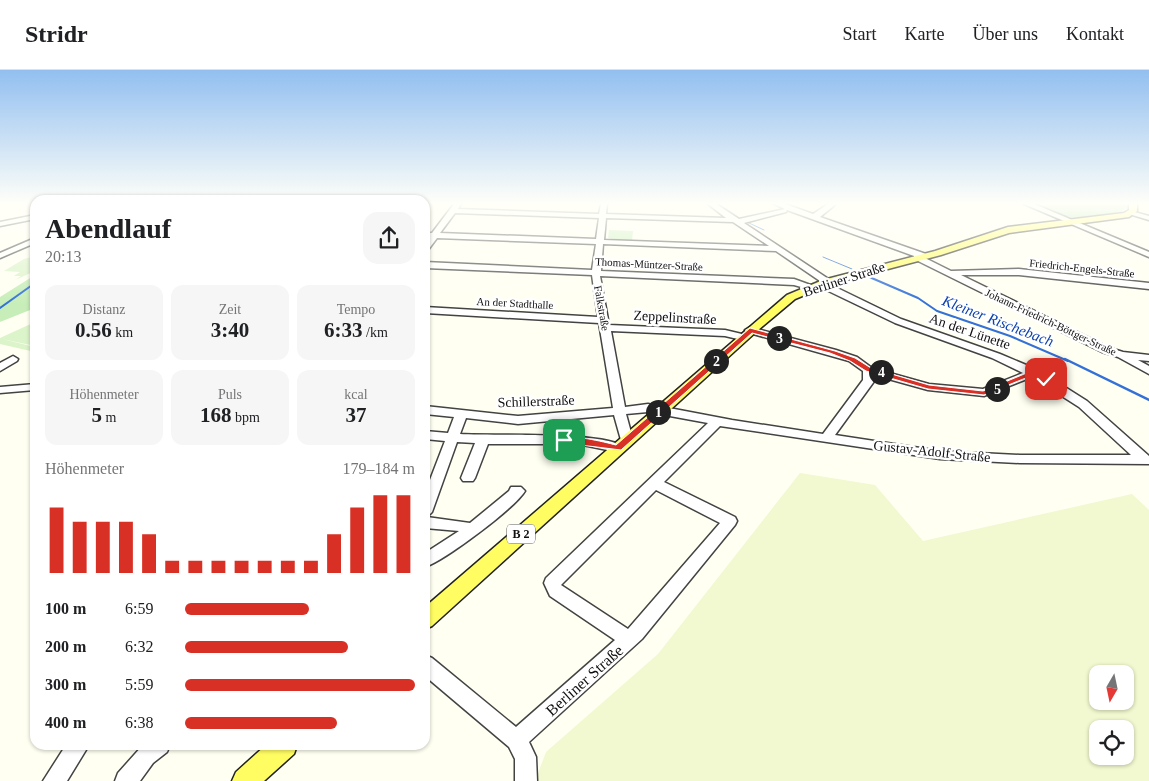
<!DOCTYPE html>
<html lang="de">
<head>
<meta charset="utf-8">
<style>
	:root { --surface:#fff; --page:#f6f6f6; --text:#202124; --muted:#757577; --line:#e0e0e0; --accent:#d93025 }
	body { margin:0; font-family:Georgia,serif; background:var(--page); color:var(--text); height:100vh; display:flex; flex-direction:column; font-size:19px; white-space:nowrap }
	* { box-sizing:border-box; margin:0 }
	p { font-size:16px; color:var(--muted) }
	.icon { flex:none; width:28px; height:28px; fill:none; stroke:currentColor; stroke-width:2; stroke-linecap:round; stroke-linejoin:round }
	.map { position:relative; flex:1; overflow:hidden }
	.drawer { position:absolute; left:30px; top:125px; width:400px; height:555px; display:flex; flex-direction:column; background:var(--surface); border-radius:15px; box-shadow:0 1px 4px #0004 }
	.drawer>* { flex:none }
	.needle { width:32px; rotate:189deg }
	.controls { position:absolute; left:1089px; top:595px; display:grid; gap:10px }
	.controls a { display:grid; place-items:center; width:45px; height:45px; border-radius:10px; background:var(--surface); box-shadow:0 1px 4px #0004; font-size:25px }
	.pin { position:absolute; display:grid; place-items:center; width:42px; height:42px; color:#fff; margin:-21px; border-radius:10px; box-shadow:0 2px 8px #0006 }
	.km { position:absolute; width:25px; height:25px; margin:-12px; border-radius:50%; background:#222; color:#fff; font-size:14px; line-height:25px; text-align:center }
	.round { display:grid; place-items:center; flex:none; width:52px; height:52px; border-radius:15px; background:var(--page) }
	.headline { display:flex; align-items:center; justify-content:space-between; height:85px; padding:0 15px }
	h1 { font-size:28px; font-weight:600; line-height:38px }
	.figures { display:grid; grid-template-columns:repeat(3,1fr); gap:8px; height:85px; padding:5px 15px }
	.figures div { display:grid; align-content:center; border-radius:12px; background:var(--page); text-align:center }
	.figures b { font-size:21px; font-weight:600 }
	.figures small { font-size:14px; font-weight:400 }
	.figures p { font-size:14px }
	.chart { height:140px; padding:10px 15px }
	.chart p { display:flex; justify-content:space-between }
	.chart svg { width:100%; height:90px; margin-top:5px; stroke:var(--accent); stroke-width:6 }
	ul { padding:0 15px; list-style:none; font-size:16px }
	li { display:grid; grid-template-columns:80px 60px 1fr; align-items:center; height:38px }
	li i { height:12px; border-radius:6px; background:var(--accent) }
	header { display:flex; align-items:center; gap:30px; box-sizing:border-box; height:70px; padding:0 25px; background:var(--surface); border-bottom:1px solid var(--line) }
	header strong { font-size:24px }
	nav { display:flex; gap:28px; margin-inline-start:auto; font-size:18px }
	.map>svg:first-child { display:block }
	.farmland { fill:#f2f8cf; fill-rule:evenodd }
	.green { fill:#c7eeb8 }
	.forest { fill:#a6e096 }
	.pitch { fill:#dcf4ca }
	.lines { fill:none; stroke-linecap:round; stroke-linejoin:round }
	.stream-far2 { stroke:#3370d8; stroke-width:1 }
	.stream-far1 { stroke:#3370d8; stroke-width:2 }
	.stream { stroke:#3370d8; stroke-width:2.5 }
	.minor-casing { stroke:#434343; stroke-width:3 }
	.major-casing { stroke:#212121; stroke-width:3 }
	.minor { fill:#fff; fill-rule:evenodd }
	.major { fill:#fffd62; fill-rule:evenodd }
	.route { fill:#d93025; stroke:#fff }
	.labels { text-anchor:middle; stroke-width:5; stroke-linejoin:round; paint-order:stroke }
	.far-street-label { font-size:11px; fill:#101010; stroke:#fff }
	.shield { fill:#fff; stroke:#585858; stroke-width:1 }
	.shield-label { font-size:12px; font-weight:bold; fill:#101010 }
	.street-label { font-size:14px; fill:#101010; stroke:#fff }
	.water-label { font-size:15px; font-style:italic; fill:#0d42ad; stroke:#fff }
	.near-street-label { font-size:16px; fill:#101010; stroke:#fff }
</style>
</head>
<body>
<header>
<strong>Stridr</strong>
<nav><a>Start</a><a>Karte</a><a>Über uns</a><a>Kontakt</a></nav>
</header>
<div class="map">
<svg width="1149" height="711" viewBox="0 0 1149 711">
	<rect width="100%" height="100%" fill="#fffff2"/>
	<path class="farmland" d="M800,403L875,415L923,471L1132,424L1149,440V711H537V706L546,682L658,584ZM1098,604H1125V631H1098ZM1098,659H1125V686H1098Z"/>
	<path class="green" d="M609,160L633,161L632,171L608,168Z
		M35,205V238L0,252V227Z"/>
	<path class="forest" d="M1036,134H1127L1128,137C1120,145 1081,150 1070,147C1058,144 1047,139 1036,134Z"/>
	<path class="pitch" d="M35,186V201L15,210L21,206H14L20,202L4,201L24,189Z
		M35,252V276L2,269L35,277V282L0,274V268Z"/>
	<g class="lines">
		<path class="stream-far2" d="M719,134L742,150
			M749,153L764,160
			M823,187L852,199"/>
		<path class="stream-far1" d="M867,206L918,228L937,241L1010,266L1068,291
			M0,238L35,213"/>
		<path class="stream" d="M1065,289L1149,330"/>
		<defs>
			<path id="minor" d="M454,134H461L458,139L599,144L601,134H607L606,144L726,148L708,134H716L739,149L785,139L774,134H785L813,144L828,134H836L820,147L926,184L925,188L951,201L1019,199L1149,213V219L1019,205H961L1110,278L1123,282L1149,285V291L1138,290L1149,296V304L1118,287L1102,282L914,189V186L787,140L786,142L744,153L830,210L831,212L829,214L901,249L1000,284L1038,300L1087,331L1149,386V394L1020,393L940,389L720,356L664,412L735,447L737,451L735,455L642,569L529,672L536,687L537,711H515V689L509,677L425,606V585L432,588L516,657L615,570L550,526L544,513L546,508L708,353L648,342L626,344L633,370L627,374L621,370L614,345L518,354L466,348L460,364C487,366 611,361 624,378L617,382L578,374H488L475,408L473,411H463L461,408L475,373L457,372L432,442L427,447L470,453L509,421L511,417H521L525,421C515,438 444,491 425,497V483L459,461L425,458V423L445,371L425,369V361L448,363L454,347L425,344V336L518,346L613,338L599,253L425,243V237L598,247L592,205L425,198V192L592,200L596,174L437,168L428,180H425V173L429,167H425V163H432ZM455,143L599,148L596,169L440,163ZM606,148L733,152L769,176L604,170ZM603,174L776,181L820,211L817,214L818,216L895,253L992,288L1023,303L983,319L929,314L872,298L857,287L836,280L750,257L745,260L746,262L849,291L863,301V310L823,364L732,350L648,334L625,337L611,261L725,266L742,270L747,267L746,265L725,260L609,255L600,206L794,215L812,220L816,217L794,209L601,201ZM874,305L928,320L984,326L1032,307L1079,337L1131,385H1020L940,381L835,365L875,310ZM656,420L720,453L628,559L561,515Z
				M1024,134H1034L1149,182V187Z
				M1131,141L1149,146V150L1129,144L1127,143Z
				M35,145V149L0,156V152Z
				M35,168V173L0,188V183Z
				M13,286L18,289L17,291L0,301V293Z
				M35,314V320L0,323V317Z
				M66,675H89L67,711H43Z
				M143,675H170L167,682L153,693L140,711H115L118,703Z"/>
			<path id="major" d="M1129,134H1137V141L1129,147L1009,163L941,185L831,214L795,229L757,261L432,556L425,559V537L787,225L823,210L935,181L1008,157L1124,143L1129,140Z
				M266,675H297L294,684L264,711H232L236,702Z"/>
		</defs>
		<use href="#minor" class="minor-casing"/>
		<use href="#major" class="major-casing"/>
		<use href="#minor" class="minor"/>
		<use href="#major" class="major"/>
	</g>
	<linearGradient id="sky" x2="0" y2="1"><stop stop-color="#92bff0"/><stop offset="0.57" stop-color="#fffff9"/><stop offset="1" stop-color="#fffff9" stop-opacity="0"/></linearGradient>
	<rect width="1149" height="234" fill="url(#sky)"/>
	<path class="route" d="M750,258L835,281L855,288L871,298L929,315L983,321L1034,300L1050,309L1046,311L1033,305L984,325L928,319L866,301L850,291L830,283L752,263L621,380L564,373L560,370C570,363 604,372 616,375Z"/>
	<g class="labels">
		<g class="far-street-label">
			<text transform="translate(649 194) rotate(3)" y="4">Thomas-Müntzer-Straße</text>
			<text transform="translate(1082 198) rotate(6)" y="4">Friedrich-Engels-Straße</text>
			<text transform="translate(515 233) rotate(3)" y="4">An der Stadthalle</text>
			<text transform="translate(602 238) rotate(80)" y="4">Falkstraße</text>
			<text transform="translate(1051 252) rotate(25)" y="4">Johann-Friedrich-Böttger-Straße</text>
		</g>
		<rect class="shield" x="507" y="454.5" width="28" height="19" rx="4"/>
		<g class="shield-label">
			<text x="521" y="468">B 2</text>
		</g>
		<g class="street-label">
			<text transform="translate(844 209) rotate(-18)" y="5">Berliner Straße</text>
			<text transform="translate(675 247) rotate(3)" y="5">Zeppelinstraße</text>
			<text transform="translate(970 261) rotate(19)" y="5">An der Lünette</text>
			<text transform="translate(536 331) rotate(-2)" y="5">Schillerstraße</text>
			<text transform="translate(932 381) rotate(6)" y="5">Gustav-Adolf-Straße</text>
		</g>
		<g class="water-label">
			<text transform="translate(998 251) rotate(21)" y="5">Kleiner Rischebach</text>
		</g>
		<g class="near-street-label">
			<text transform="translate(584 610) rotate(-42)" y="6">Berliner Straße</text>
		</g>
	</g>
</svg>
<div class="controls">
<a><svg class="needle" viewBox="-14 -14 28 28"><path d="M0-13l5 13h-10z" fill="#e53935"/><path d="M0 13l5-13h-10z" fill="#757577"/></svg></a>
<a><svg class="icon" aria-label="locate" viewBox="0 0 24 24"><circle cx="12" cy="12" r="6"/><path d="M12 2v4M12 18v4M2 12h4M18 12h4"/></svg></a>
</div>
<div class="pin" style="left:564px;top:370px;background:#1e9e55"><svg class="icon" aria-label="arrive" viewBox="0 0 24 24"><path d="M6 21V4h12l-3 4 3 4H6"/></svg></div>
<div class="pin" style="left:1046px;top:309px;background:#d93025"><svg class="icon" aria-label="check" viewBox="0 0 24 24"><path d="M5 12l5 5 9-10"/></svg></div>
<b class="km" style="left:658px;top:342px">1</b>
<b class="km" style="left:716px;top:291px">2</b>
<b class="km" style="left:779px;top:268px">3</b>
<b class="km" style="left:881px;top:302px">4</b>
<b class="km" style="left:997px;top:319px">5</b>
<section class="drawer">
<div class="headline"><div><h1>Abendlauf</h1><p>20:13</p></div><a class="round"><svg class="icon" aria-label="share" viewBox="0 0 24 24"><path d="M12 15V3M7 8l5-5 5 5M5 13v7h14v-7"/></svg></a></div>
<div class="figures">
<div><p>Distanz</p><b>0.56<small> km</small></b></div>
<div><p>Zeit</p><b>3:40</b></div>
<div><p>Tempo</p><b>6:33<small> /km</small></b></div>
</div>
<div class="figures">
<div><p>Höhenmeter</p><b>5<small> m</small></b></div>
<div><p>Puls</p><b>168<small> bpm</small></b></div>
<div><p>kcal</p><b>37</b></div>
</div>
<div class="chart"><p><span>Höhenmeter</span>179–184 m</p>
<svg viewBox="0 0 160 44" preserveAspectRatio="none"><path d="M5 44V12M15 44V19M25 44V19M35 44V19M45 44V25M55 44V38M65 44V38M75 44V38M85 44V38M95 44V38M105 44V38M115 44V38M125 44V25M135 44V12M145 44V6M155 44V6"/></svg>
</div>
<ul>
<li><b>100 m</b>6:59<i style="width:54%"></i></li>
<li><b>200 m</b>6:32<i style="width:71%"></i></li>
<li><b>300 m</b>5:59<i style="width:100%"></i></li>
<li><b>400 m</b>6:38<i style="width:66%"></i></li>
</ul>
</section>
</div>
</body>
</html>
